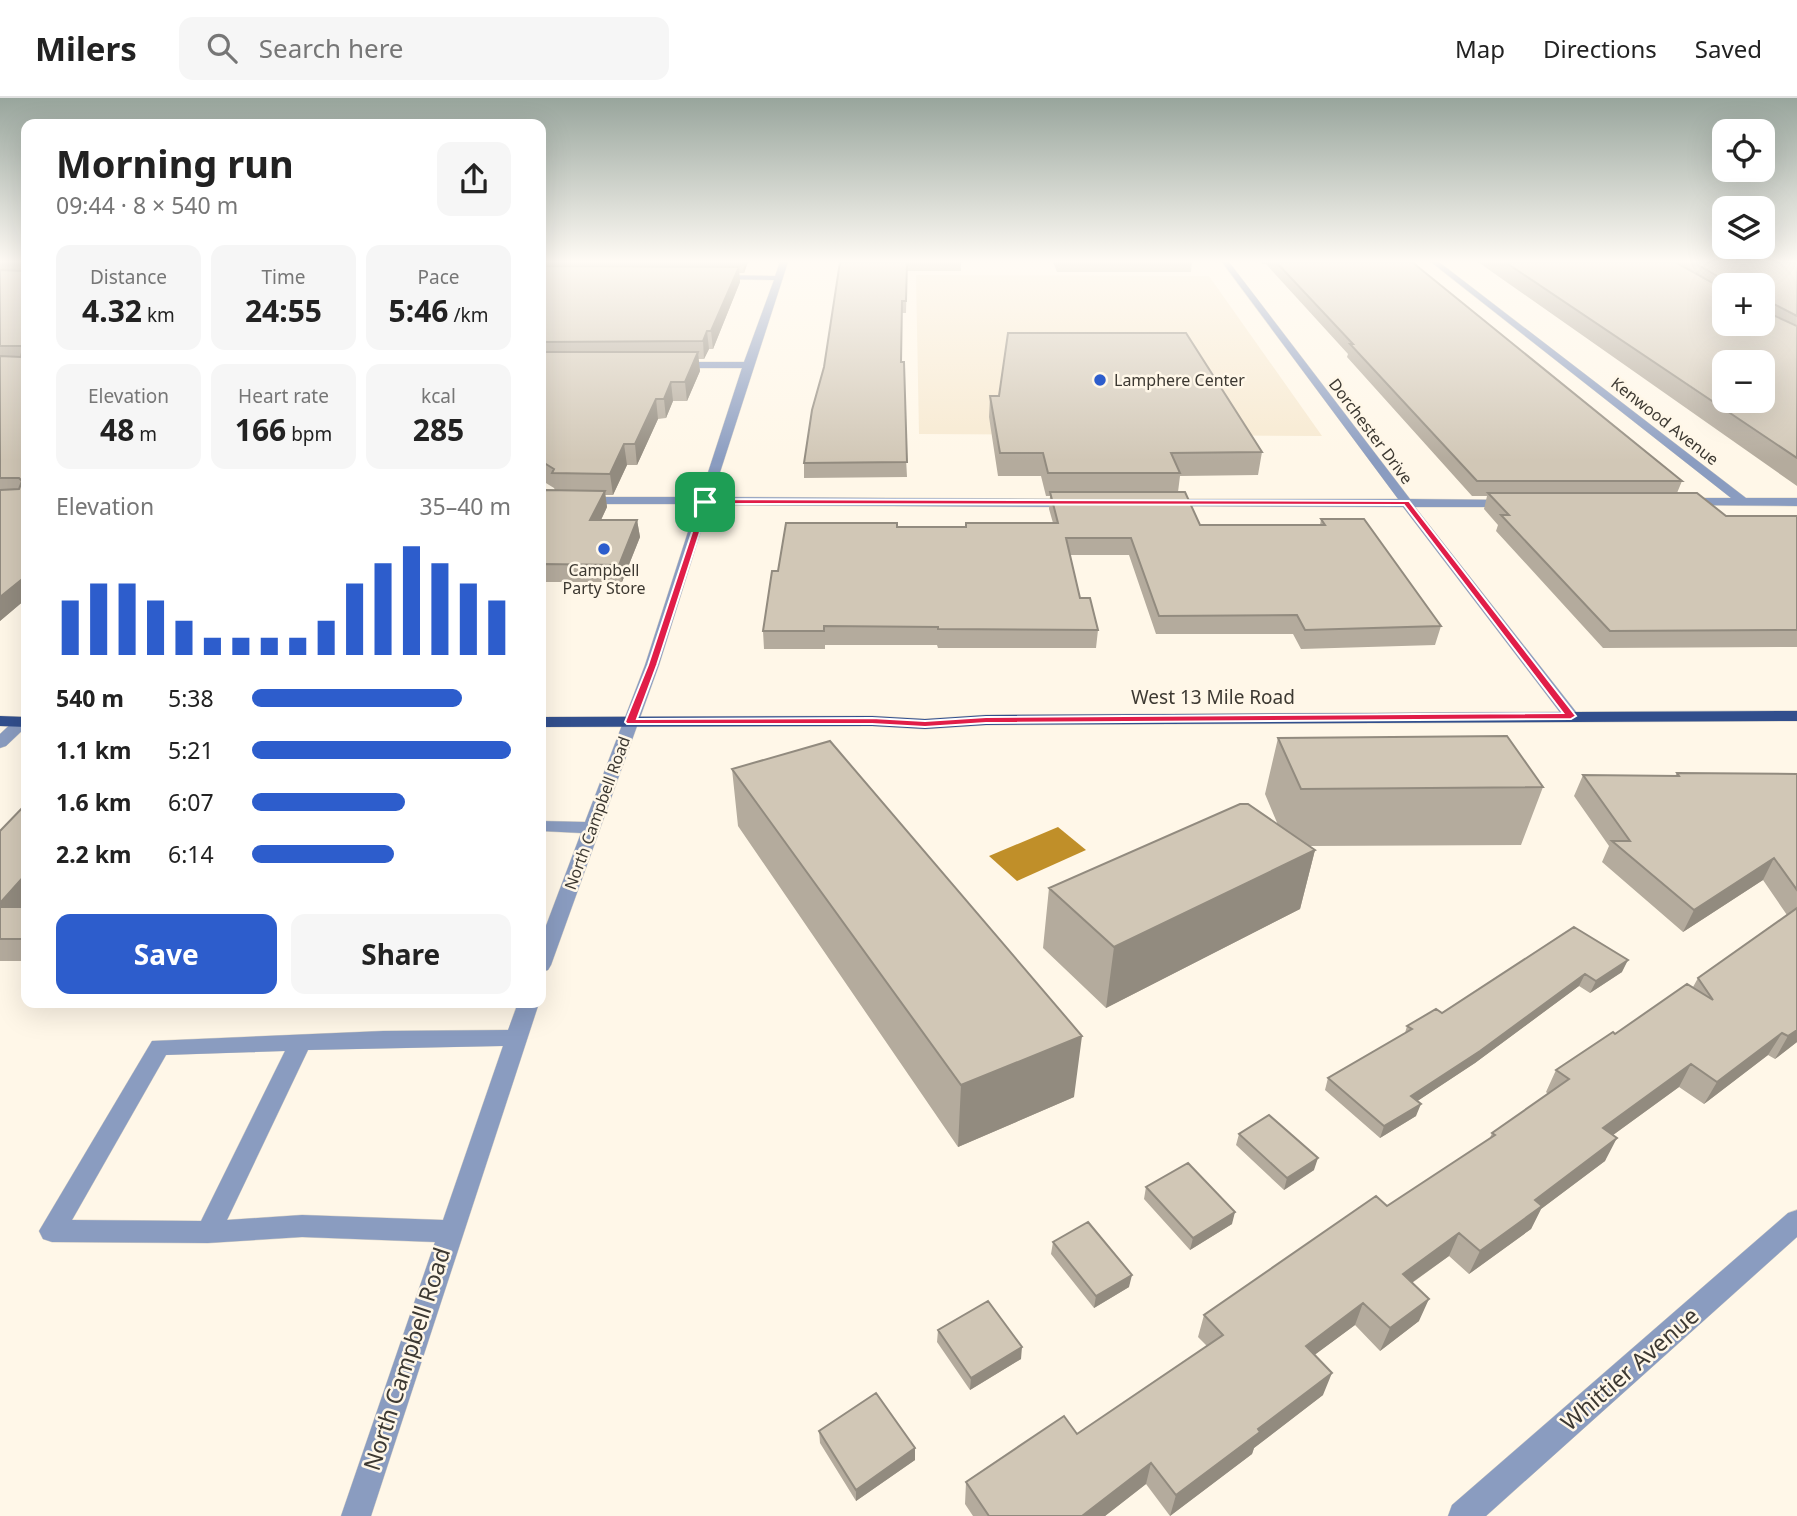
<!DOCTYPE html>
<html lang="en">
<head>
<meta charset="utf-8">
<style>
	:root { --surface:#fff; --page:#f6f6f6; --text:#222; --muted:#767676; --line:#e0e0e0; --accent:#2d5dcc }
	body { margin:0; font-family:"Noto Sans",sans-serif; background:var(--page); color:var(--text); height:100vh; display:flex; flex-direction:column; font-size:26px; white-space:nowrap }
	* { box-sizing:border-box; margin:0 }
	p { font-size:23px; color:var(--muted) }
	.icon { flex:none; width:38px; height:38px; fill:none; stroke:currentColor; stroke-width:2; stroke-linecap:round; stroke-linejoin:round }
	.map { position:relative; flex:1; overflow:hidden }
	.drawer { position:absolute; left:21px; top:21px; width:525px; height:889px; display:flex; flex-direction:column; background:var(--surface); border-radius:14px; box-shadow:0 7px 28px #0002 }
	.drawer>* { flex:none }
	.controls { position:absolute; left:1712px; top:21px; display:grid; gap:14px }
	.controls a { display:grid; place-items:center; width:63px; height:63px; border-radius:14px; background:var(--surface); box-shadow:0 7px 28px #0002; font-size:35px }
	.pin { position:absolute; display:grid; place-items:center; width:60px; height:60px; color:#fff; margin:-30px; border-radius:14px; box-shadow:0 4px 10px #0006 }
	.round { display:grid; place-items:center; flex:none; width:74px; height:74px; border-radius:14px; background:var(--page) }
	.overview { display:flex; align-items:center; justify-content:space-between; height:119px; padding:0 35px }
	h1 { font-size:38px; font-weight:700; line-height:52px }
	.metrics { display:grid; grid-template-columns:repeat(3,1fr); gap:10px; height:119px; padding:7px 35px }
	.metrics div { display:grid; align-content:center; border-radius:14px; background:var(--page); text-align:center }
	.metrics b { font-size:30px; font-weight:700 }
	.metrics small { font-size:19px; font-weight:400 }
	.metrics p { font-size:19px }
	.chart { height:196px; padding:14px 35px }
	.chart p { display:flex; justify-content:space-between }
	.chart svg { width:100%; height:126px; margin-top:7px; stroke:var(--accent); stroke-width:6 }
	.button { display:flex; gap:14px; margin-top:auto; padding:14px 35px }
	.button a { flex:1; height:80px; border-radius:14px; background:var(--accent); color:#fff; font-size:28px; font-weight:700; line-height:80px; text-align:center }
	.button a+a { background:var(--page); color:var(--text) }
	ul { padding:0 35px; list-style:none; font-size:23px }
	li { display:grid; grid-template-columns:112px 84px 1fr; align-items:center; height:52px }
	li i { height:18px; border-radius:9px; background:var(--accent) }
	header { display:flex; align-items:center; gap:42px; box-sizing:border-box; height:98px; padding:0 35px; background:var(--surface); border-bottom:2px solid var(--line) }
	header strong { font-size:33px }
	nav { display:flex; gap:38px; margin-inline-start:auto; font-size:24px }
	.search { width:490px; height:63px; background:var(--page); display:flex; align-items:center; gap:18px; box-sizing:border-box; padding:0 24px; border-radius:14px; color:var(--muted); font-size:26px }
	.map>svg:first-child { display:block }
	.built { fill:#f7e9d0 }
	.water { fill:#c08f29 }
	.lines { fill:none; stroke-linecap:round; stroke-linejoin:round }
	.minor-casing { stroke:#dcd5c7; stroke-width:1 }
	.major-casing { stroke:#dcd5c7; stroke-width:1 }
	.minor { fill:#8a9cc0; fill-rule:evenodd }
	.major { fill:#324f8d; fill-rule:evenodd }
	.wall { fill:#b4ab9d; fill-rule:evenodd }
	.shaded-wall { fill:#928b7f }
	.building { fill:#d1c7b6; stroke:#928b7f; stroke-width:2; fill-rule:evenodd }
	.route { fill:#e11d48; stroke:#fff; stroke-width:2; fill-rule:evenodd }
	.poi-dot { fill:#2d5dcc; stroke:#fff7e8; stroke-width:2.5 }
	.labels { text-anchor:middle; stroke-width:5; stroke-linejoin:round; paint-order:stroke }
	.far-poi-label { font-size:16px; fill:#3d3932; stroke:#fff7e8; text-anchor:start }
	.far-street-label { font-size:16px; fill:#3d3932; stroke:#fff7e8 }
	.street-label { font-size:19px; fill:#3d3932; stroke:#fff7e8 }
	.near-street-label { font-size:23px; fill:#3d3932; stroke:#fff7e8 }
</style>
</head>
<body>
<header>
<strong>Milers</strong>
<div class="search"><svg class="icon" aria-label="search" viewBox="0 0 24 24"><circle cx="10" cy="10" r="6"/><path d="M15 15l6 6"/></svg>Search here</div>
<nav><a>Map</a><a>Directions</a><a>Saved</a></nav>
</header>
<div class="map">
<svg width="1797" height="1418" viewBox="0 0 1797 1418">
	<rect width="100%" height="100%" fill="#fff7e8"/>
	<path class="built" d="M916,177L1209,178L1322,338L919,336Z"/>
	<path class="water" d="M1058,729L1086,752L1017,783L989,758Z"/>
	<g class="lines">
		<defs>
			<path id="minor" d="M780,164H788L712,399L1073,401L1079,405L1073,409L709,407L659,567L551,867L548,872L541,874V841L581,735L541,733V723L585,724L645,567L697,406H541V399H700L742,270H677L672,267L677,264H744L774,182L716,181L712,179L716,177L775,178Z
				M1222,164H1229L1410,401L1511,402V408L1507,409H1415L1577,615L1579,618L1577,621H1565L1403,409L1163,408V402L1167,401H1398Z
				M1431,164H1439L1746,400H1797V408L1681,407V401L1685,400H1731Z
				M22,619L26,620V629L6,648L0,650V636L16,621Z
				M518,905H539L371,1418H341L435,1144L302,1139L208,1145L52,1144L43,1141L39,1133L152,943L383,933L508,932ZM503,948L443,1122L302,1117L227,1122L308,952ZM285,953L201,1123L72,1122L166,957Z
				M1797,1112V1139L1486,1418H1448L1452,1407L1788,1115Z"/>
			<path id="major" d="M1797,613V623L986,627L925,631L872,628L541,629V619L872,618L925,621L986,617Z
				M0,618L26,619V629L0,628Z"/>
		</defs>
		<use href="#minor" class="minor-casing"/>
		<use href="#major" class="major-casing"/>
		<use href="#minor" class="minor"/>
		<use href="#major" class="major"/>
	</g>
	<path class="wall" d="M0,164H26V501L0,523Z
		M541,164H748L744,175H739L740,184L713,251H709L704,261H698L700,273L687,303H673L666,320L658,321L637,367H627L613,397H605L607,409L601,422H637L640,439L622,484H546L541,495V400L555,392L554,390L541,382Z
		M840,164H961V173H907L906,215H902L901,264L907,379L804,380V365L824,269Z
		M1053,164H1192L1191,174H1057Z
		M1261,164H1412L1682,383L1677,395L1726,418H1797V549L1603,550L1496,433L1498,427L1484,411L1487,398H1472L1347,259L1348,256L1266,166H1262Z
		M1478,164H1797V388ZM1724,187H1762L1724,226Z
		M990,298L1262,354L1258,377L1180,378L1178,394L1200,427H1320L1321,421L1441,528L1435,547L1301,551L1293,536H1156L1129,457H1070L1080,500L1098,532L1096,550H938L937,547H825V551H764L763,533L778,473L897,429H966L1053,425L1049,411L1050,398H1046L1041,378H998L989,319Z
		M1278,640L1543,689L1521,747L1309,748L1315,752L1300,811L1106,910L1043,850L1049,790L1278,727L1265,696Z
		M732,671L1074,999L958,1049L738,728Z
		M1677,675L1797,676V944L1775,961L1768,957L1704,1006L1679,989L1613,1037L1605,1063L1541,1111L1531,1131L1469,1176L1449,1158L1412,1185L1419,1223L1380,1253L1355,1227L1314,1257L1323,1297L1254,1350L1252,1356L1170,1418L1146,1386L1105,1418H973L965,1406L966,1384L1077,1336L1207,1248L1198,1239L1204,1217L1387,1108L1489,1042L1492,1035L1548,996L1546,994L1556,972L1693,889L1698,880L1787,817L1763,782L1683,834L1602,764L1609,748L1574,698L1583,677L1675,678Z
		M26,706V863H0V733Z
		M1574,829L1622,874L1590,895L1579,888L1475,965L1417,1003L1416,1018L1380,1040L1325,992L1328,980L1405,935L1407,928L1442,915Z
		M1239,1036L1314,1072L1284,1092L1236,1047Z
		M1146,1089L1232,1126L1190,1152L1144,1101Z
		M1053,1144L1129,1189L1094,1210L1051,1156Z
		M938,1232L1021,1261L970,1292L937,1244Z
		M819,1333L915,1350V1362L856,1403L820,1345Z"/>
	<path class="shaded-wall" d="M743,164H748L744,175Z
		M739,169L740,184L713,251L711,233Z
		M1770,204L1763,222H1762V207Z
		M707,233L709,251L704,261L703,243Z
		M698,254L700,273L687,303L685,284Z
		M671,284L673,303L666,320L664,301Z
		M656,301L658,321L637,367L635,346Z
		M624,346L627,367L613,397L610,376Z
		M605,393L607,409L593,439L590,422Z
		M637,422L640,439L622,484L619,467Z
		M543,466L546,484L541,495V471Z
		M26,478V501L0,523V499Z
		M1315,752L1300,811L1106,910L1114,849Z
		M1774,760L1763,782L1683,834L1694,812Z
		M26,776V811L0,814V805Z
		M1628,862L1622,874L1590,895L1596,883Z
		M1585,876L1579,888L1475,965L1407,1010L1411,998Z
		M1797,932V944L1775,961L1788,938Z
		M1782,935L1768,957L1704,1006L1717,984Z
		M1082,938L1074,999L958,1049L961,987Z
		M1691,966L1679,989L1591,1053L1603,1030Z
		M1421,1006L1416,1018L1380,1040L1384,1028Z
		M1617,1040L1605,1063L1541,1111L1531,1131L1469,1176L1480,1153L1535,1102Z
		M1318,1060L1314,1072L1284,1092L1287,1080Z
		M1235,1114L1232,1126L1190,1152L1193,1140Z
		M1459,1135L1449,1158L1393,1198L1403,1176Z
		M1132,1177L1129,1189L1094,1210L1096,1198Z
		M1429,1201L1419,1223L1380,1253L1390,1230Z
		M1363,1205L1355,1227L1297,1270L1306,1248Z
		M1022,1249L1021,1261L970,1292L971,1280Z
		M1332,1275L1323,1297L1254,1350L1252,1356L1170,1418L1176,1397L1258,1331Z
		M915,1350V1362L856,1403V1392Z
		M1151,1365L1146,1386L1105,1418H1082Z"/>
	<path class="building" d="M23,164H26V478L0,499V392L19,391L22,383L19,380H0V258L21,259L23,250L21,248H0V172L22,173L24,166Z
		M840,164H907L906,203H902L901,264H904L907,364L804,365L812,312L824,269Z
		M1276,164H1412L1682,383H1477L1350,246H1353Z
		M1505,164H1675L1724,191V226H1762V212L1797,228V360ZM1724,264H1762V303H1724Z
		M1693,164H1797V218L1770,204L1762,207V187H1733Z
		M541,168L739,169L711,233H707L703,243L541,244Z
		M1008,235H1186L1262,354L1171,355L1180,375H1048L1043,355H1000L990,298H999Z
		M541,254H698L685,284H671L664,301H656L635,346H624L610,376L552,375L554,371L541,363Z
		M545,392L605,393L590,422H637L619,467L543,466L541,471V400Z
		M1050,394H1185L1200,427H1325L1321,421H1364L1441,528L1305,532L1297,517L1159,518L1131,440H1066L1080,500H1090L1098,532L938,531V529L824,528V533H763L772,473H778L786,425H897V429H966V425H1058Z
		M1488,395H1697L1726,418H1797V532L1610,533L1501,417H1509Z
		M1507,638L1543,689L1301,691L1278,640Z
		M830,643L1082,938L961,987L732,671Z
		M1677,675L1797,676V792L1774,760L1694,812L1612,743H1630L1583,677L1679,678Z
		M26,706V776L0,805V733Z
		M1240,706H1248L1315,752L1114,849L1049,790Z
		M0,809H26V841H0Z
		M1797,810V932L1788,938L1782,935L1717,984L1691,966L1603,1030L1617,1040L1535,1102L1542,1108L1480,1153L1459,1135L1403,1176L1429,1201L1390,1230L1363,1205L1306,1248L1332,1275L1258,1331L1260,1334L1176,1397L1151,1365L1082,1418H989L966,1384L1064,1318L1077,1336L1223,1237L1204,1217L1376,1098L1387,1108L1495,1037L1492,1035L1569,981L1556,972L1613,934L1615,936L1687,886L1713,902L1698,880Z
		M1574,829L1628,862L1596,883L1585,876L1480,953L1411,998L1421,1006L1384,1028L1328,980L1412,931L1407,928L1436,911L1442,915Z
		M1269,1017L1318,1060L1287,1080L1239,1036Z
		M1188,1065L1235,1114L1193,1140L1146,1089Z
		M1088,1124L1132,1177L1096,1198L1053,1144Z
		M988,1203L1022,1249L971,1280L938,1232Z
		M876,1295L915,1350L856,1392L819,1333Z"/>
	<linearGradient id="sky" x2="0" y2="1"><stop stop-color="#98a59c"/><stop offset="0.45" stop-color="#fffbf5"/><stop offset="1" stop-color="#fffbf5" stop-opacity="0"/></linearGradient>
	<rect width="1797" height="363" fill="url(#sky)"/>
	<path class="route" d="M705,401L1409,403L1576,618L1571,621L986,625L925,629L872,626H627L625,624L648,567L702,404ZM709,406L1404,407L1563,615L986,619L925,623L872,620L637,621L657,567Z"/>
	<g class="poi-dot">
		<circle cx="1100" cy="282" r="7"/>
		<circle cx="604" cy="451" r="7"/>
	</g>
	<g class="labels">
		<g class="far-poi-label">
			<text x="1114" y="288">Lamphere Center</text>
			<text x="604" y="478" text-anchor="middle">Campbell<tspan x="604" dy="18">Party Store</tspan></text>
		</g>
		<g class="far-street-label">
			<text transform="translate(1665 323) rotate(38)" y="6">Kenwood Avenue</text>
			<text transform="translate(1371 333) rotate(53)" y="6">Dorchester Drive</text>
			<text transform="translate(597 715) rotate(-70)" y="6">North Campbell Road</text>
		</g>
		<g class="street-label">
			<text x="1213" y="606">West 13 Mile Road</text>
		</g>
		<g class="near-street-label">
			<text transform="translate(407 1261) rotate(-72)" y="8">North Campbell Road</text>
			<text transform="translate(1630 1271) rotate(-41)" y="8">Whittier Avenue</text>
		</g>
	</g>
</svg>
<div class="controls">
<a><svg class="icon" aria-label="locate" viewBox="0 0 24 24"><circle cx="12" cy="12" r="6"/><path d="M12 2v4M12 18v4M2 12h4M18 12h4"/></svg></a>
<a><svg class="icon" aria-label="layers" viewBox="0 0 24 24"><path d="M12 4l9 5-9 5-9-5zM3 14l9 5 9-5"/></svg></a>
<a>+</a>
<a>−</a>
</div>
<div class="pin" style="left:705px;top:404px;background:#1e9e55"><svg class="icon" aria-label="arrive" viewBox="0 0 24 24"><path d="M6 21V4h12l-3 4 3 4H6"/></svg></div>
<section class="drawer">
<div class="overview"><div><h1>Morning run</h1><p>09:44 · 8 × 540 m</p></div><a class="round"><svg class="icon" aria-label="share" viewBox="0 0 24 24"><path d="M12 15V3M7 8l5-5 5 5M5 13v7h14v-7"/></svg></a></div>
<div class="metrics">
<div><p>Distance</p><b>4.32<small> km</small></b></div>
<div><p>Time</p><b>24:55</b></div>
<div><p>Pace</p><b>5:46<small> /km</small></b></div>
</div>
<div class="metrics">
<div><p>Elevation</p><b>48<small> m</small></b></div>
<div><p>Heart rate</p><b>166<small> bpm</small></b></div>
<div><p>kcal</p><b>285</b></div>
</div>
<div class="chart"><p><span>Elevation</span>35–40 m</p>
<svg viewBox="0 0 160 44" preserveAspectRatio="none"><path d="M5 44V25M15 44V19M25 44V19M35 44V25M45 44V32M55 44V38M65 44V38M75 44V38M85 44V38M95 44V32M105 44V19M115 44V12M125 44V6M135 44V12M145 44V19M155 44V25"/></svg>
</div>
<ul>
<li><b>540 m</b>5:38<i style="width:81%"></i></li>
<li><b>1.1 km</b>5:21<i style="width:100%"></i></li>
<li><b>1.6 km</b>6:07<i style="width:59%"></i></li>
<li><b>2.2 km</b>6:14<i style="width:55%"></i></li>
</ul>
<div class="button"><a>Save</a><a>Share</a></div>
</section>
</div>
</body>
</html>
